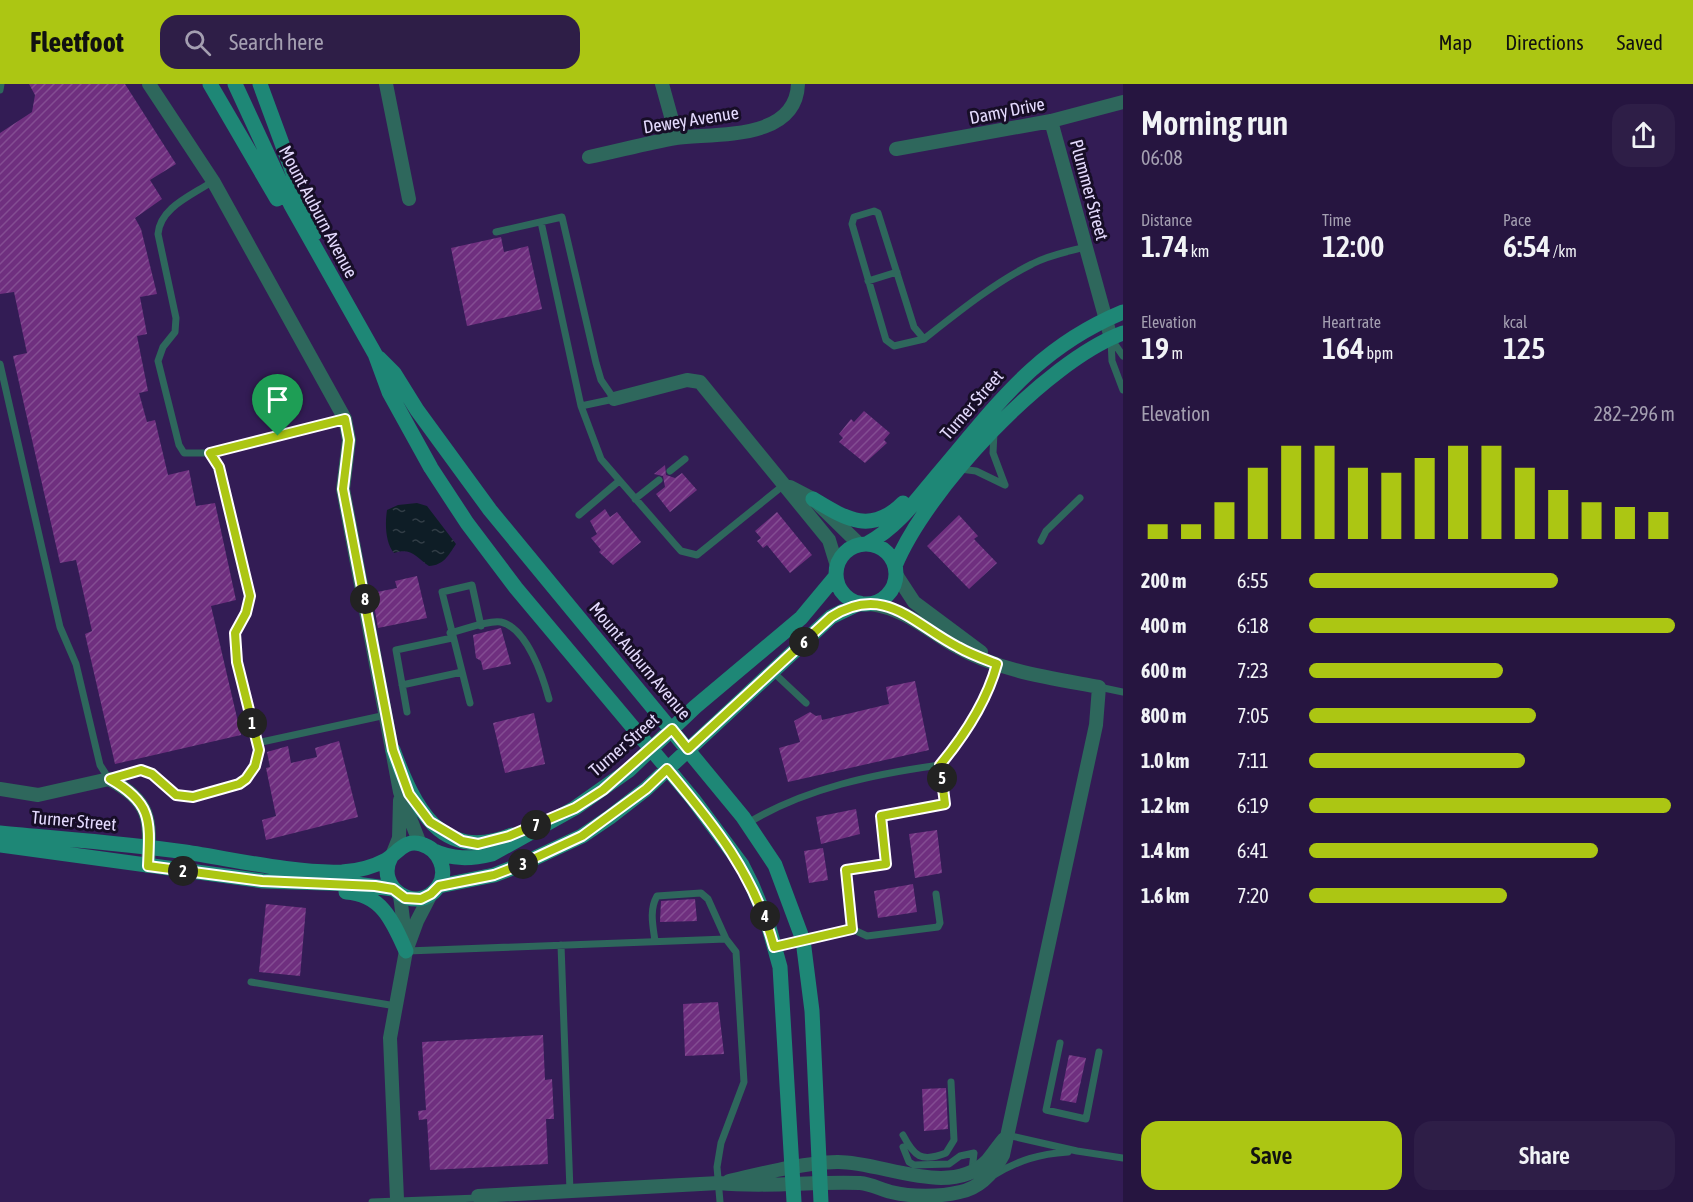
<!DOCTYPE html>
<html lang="en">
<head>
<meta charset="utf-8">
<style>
	:root { --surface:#261540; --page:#2e1e47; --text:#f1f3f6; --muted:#a49fb1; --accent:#acc613 }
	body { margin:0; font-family:"Asap Condensed",sans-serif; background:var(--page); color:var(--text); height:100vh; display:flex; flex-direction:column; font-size:22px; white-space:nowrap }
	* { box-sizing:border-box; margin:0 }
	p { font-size:20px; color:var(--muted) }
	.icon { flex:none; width:33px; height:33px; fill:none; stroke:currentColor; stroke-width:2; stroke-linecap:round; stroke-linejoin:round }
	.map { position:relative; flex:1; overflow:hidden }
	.sheet { display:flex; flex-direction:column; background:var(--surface); width:570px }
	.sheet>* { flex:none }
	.pin { position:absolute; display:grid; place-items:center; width:51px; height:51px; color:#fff; margin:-62px -26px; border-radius:50% 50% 50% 0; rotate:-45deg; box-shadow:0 0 6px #0007 }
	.pin .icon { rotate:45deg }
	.km { position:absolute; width:30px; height:30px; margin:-15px; border-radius:50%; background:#222; color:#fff; font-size:16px; line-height:30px; text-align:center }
	.round { display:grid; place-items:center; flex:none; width:63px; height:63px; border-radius:18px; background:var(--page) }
	.headline { display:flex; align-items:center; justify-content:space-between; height:102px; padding:0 18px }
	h1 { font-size:33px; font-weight:600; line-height:45px }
	.stats { display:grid; grid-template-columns:repeat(3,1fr); gap:9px; height:102px; padding:6px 18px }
	.stats div { display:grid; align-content:center }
	.stats b { font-size:30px; font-weight:600 }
	.stats small { font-size:16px; font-weight:400 }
	.stats p { font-size:16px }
	.chart { height:168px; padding:12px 18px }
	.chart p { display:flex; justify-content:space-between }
	.chart svg { width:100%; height:108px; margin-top:6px; stroke:var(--accent); stroke-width:6 }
	.cta { display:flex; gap:12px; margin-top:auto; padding:12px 18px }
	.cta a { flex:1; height:69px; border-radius:18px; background:var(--accent); color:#111; font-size:24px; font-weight:600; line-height:69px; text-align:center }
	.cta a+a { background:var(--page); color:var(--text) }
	ul { padding:0 18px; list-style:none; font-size:20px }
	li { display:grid; grid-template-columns:96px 72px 1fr; align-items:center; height:45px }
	li i { height:15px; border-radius:8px; background:var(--accent) }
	header { display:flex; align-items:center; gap:36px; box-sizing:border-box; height:84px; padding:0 30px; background:var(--accent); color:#111 }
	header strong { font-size:28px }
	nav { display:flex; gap:33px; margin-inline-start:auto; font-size:21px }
	.search { width:420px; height:54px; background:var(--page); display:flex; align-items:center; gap:15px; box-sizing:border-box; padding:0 21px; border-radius:18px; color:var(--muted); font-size:22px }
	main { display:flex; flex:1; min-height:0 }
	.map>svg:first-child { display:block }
	.water { fill:url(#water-ripples) }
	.building { fill:url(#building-hatch) }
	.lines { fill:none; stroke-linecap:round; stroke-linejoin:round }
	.lane { stroke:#2e675c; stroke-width:7 }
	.street { stroke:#2e675c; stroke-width:14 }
	.secondary { stroke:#1e8776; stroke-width:15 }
	.route-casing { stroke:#fff; stroke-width:12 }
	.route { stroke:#acc613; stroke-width:8 }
	.labels { text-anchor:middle; stroke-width:6; stroke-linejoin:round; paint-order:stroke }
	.street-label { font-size:18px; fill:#e4dafd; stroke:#170e27 }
</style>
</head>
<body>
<header>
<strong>Fleetfoot</strong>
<div class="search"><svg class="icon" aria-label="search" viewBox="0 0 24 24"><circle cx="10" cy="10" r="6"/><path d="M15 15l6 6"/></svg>Search here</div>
<nav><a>Map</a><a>Directions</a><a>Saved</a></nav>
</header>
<main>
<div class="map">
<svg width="1123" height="1118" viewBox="0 0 1123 1118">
	<defs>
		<pattern id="water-ripples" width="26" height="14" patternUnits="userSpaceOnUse" patternTransform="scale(1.5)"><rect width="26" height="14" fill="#0e1d26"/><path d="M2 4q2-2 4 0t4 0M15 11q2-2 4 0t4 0" fill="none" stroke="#313d46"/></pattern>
		<pattern id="building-hatch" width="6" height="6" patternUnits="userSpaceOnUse" patternTransform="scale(1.5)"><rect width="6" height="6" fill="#6f2f7f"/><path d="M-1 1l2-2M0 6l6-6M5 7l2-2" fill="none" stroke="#834d92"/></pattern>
	</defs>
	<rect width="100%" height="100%" fill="#331c55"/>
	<path class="water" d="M417,419L427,422L456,460C448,472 444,481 429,482C416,473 411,463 394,469C385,458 385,439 387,426L398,421Z"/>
	<path class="building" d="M29,0H125L176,80L150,96L162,115L135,134L141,145L157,210L140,213L147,250L137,252L148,307L139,309L147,338L155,336L168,391L189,386L196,422L215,419L236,516L211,522L241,651L115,680L85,550L92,547L76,476L60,479L13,272L27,269L14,208L0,210V49L32,28L35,11Z
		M501,153L504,168L528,162L542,225L467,242L451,164Z
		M864,327L890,349L884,356L887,359L865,379L839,358L843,354L839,350L851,335L854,338Z
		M665,381L666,391L675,394L682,389L697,406L670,428L656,410L665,403L663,392L654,390Z
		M605,425L610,433L617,428L641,458L613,481L599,468L601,466L591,454L597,450L590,437Z
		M777,428L812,471L790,489L767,461L763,464L757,457L761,454L755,447Z
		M959,431L978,452L974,455L997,479L969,505L927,462Z
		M417,492L427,534L378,544L372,509L397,504L395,497Z
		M501,544L511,580L483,586L481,577L476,574L473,551Z
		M915,597L929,666L788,698L779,664L800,658L794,637L810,628L816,632L821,631L822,636L889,620L886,603Z
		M534,629L545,680L505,689L493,639Z
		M339,657L358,733L266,756L262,736L276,732L266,684L270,683L267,668L288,662L291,679L317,673L315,664Z
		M856,725L860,750L821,760L816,733Z
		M937,746L942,789L915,794L909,750Z
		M823,764L828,796L809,799L804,767Z
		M913,800L917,828L878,834L874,807Z
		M695,815L697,837L660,838L661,817Z
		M266,820L306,824L300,892L259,888Z
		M718,918L724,970L685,972L683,920Z
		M543,951L545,996L552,995L554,1035H546L548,1080L430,1086L427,1035L419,1036L418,1027L426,1026L422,958Z
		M1069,971L1086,974L1076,1019L1060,1016Z
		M946,1004L948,1045L924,1047L922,1005Z"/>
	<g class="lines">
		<path class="lane" d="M0,6L1,0
			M213,97C193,111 160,123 158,150L176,234L175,248L163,263L158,277L179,361L184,369H210L345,335
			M541,138L581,322L601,375L673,458L681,467L697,471L785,400
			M496,148L562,133L596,279L601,296L614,315L581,322
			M868,197L897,188
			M924,255L894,262L886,256L852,140L854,133L874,127L878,129L914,243L924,255C957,229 994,199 1032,180C1049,171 1067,168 1085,163
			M1111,256L1112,277L1123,306
			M1112,256L1123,272
			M0,280L60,543L76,580L100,681L109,695C119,693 131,686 141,686C157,686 164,708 178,711C191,715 202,710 214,707C238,700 264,690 257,659L386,631
			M994,348L993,369L1005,401
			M210,369L220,383L251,512C247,525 240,535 236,547C229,568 251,636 257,659
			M960,385L976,387L1005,401
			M670,387L685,375
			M635,415L659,396
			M579,431L619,397
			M1041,457L1046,447L1080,414
			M450,549C464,546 487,536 501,538C527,544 543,593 549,615
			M773,588L806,619
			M402,601L462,588
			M1099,603L1123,608
			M470,619L442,508L472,501L481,542
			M407,628L396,566L452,554
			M748,739C806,704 874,690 940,681
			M852,845L867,852L938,843L940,839L936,810
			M655,857C653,842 649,826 657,812L701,809L708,815L726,855
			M561,861L570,1107
			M774,863L852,845L847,786L886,780L881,732L945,720L940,681C964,652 987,617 997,580
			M407,867L726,855L736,868L744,998L721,1059L717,1083L720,1118
			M251,898L396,922
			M1060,959L1046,1026L1086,1035L1099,968
			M903,1051C914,1072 921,1079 946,1069L954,1056L951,998
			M1007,1051L1077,1067L1123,1074
			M903,1063L909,1078L914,1081L949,1080L960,1072L974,1069L972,1086
			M994,1091C1019,1076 1039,1070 1068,1068
			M372,1118L478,1114"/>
		<path class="street" d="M149,0L213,97L345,335L349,356L343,405L400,708L420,760
			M386,0L409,115
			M662,0L677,54
			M1051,37L1111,254
			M896,65L1051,37L1123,18
			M589,73C618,67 647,59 676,54C716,49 796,57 798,0
			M614,315L687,296L700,298L829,456L837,482
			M790,403L813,415L860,461
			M897,492L914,518L981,568
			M0,705L38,711L109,695C153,718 150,737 148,782
			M393,769L399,754L400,716
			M400,811L406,860
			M729,1097C764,1089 801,1079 837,1078C881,1077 950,1115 987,1077C993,1070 998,1062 1004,1055
			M478,1112L719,1099C766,1104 813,1097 860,1099C872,1100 881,1106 891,1108C911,1113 940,1113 960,1108C980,1104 994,1088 1003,1071L1096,641L1099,603C1051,594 999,587 957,563C927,546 906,525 871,520
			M397,1115L390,954L406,867L417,837L431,810"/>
		<path class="secondary" d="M210,0L277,115
			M235,0L291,121L375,270L389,308L431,384L467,439L516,504L693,715L742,781L752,801L768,840L780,883L794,1118
			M260,0L315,149
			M379,274L394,289L417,326L490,426L743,733L775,781L803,856L812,927L821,1118
			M813,415C846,435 871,451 903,419
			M868,459C898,443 917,415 939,389C997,321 1036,264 1123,228
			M836 490a30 30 0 1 1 60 0a30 30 0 1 1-60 0Z
			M895,482C926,406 1045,278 1123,249
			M393,666C414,722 440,780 512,751
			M0,749C62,755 124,759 185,768C232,775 296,790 342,788C357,787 373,783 386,776C398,769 404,755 421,760C439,765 449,787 438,803C417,832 374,803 391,773
			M0,761L263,797L356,800L393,805
			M432,766C453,776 471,775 492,770L575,724L629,686L695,623L801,534L836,492
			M439,802L494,791L520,781L582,752L610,733L646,705L831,533L860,519
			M346,808C382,810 393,838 406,867"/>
	</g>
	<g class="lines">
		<defs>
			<path id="route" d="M345,335L349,356L343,405L393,666L409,710L430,738L462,757L478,760L509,752L575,724L603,706L672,645L688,665L831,533C885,499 913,540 958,563C970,570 984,575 997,580C987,617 964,652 940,681L945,720L881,732L886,780L846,786L852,845L774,863C754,790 715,742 667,685L646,705L582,752L520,781L494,791L439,802L431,810L421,815L405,814L393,805L375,802L262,797L148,782C150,737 153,719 110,695L141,686L152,690L176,711L193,713L239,700L246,695L255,682L259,666L237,578L235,549L246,529L250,512L219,383L210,369Z"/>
		</defs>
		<use href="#route" class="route-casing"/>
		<use href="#route" class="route"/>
	</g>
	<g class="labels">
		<g class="street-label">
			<text transform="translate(1007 27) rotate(-11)" y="6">Damy Drive</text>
			<text transform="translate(691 36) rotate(-9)" y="6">Dewey Avenue</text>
			<text transform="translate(1089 106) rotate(75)" y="6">Plummer Street</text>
			<text transform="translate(318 128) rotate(62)" y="6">Mount Auburn Avenue</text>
			<text transform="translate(972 321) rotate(-49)" y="6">Turner Street</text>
			<text transform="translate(640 577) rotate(50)" y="6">Mount Auburn Avenue</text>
			<text transform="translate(624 661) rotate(-41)" y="6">Turner Street</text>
			<text transform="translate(74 737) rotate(5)" y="6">Turner Street</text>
		</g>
	</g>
</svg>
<div class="pin" style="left:278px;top:352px;background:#1e9e55"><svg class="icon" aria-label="arrive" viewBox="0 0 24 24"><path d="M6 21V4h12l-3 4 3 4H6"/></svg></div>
<b class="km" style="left:252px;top:639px">1</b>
<b class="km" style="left:183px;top:787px">2</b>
<b class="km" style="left:523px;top:780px">3</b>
<b class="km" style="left:765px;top:832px">4</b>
<b class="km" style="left:942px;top:694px">5</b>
<b class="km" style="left:804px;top:558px">6</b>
<b class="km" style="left:536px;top:741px">7</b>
<b class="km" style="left:365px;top:515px">8</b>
</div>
<section class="sheet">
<div class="headline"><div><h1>Morning run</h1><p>06:08</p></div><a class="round"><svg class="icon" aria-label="share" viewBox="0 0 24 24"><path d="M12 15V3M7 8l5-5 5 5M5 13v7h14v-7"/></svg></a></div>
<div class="stats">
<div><p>Distance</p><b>1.74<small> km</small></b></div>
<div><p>Time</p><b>12:00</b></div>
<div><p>Pace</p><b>6:54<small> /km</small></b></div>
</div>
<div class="stats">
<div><p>Elevation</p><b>19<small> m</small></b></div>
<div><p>Heart rate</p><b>164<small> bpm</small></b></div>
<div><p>kcal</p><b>125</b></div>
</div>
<div class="chart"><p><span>Elevation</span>282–296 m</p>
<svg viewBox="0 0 160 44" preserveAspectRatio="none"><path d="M5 44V38M15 44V38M25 44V29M35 44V15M45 44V6M55 44V6M65 44V15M75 44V17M85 44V11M95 44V6M105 44V6M115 44V15M125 44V24M135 44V29M145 44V31M155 44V33"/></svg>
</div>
<ul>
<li><b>200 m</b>6:55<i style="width:68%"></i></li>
<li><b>400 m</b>6:18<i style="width:100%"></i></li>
<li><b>600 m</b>7:23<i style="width:53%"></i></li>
<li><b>800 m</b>7:05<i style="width:62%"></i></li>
<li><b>1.0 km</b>7:11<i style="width:59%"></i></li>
<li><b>1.2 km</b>6:19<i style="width:99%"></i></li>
<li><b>1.4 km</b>6:41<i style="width:79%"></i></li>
<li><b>1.6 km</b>7:20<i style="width:54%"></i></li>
</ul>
<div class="cta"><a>Save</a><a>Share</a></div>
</section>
</main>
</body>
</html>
